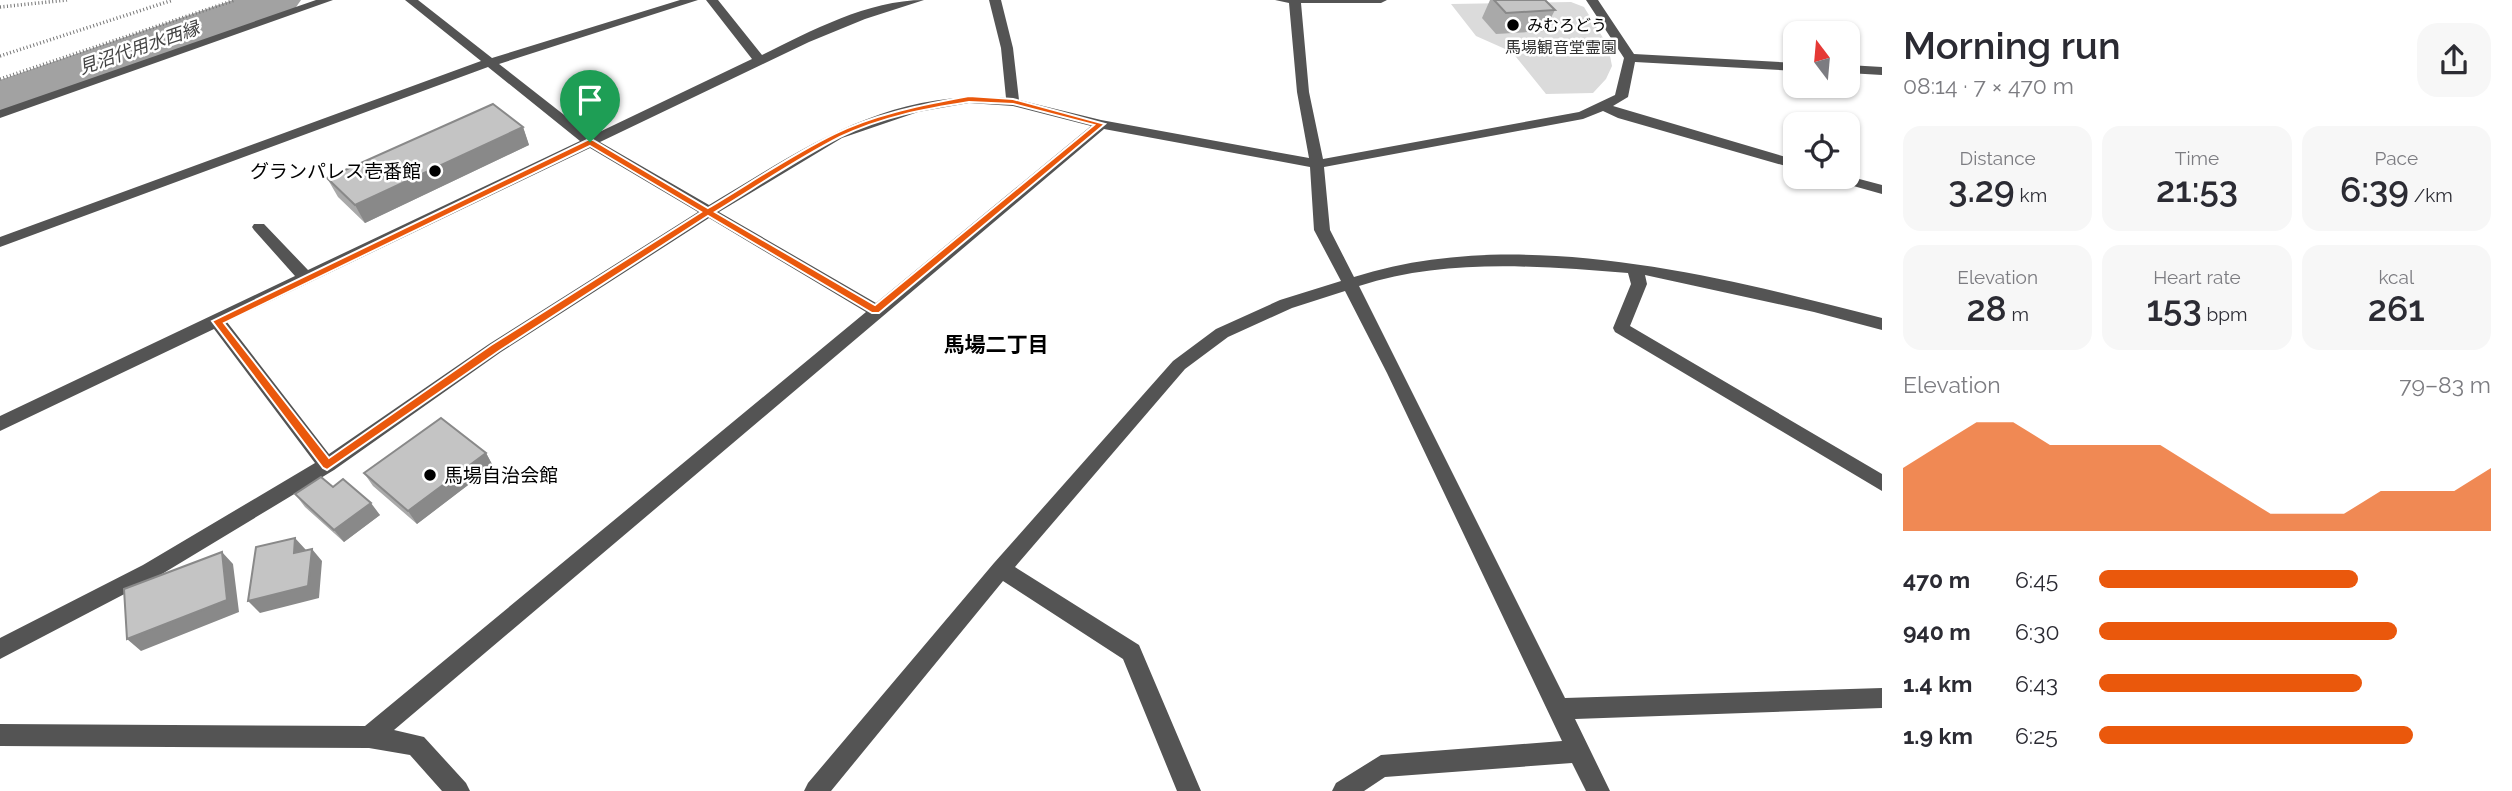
<!DOCTYPE html>
<html lang="en">
<head>
<meta charset="utf-8">
<style>
	:root { --surface:#fff; --page:#f7f7f7; --text:#2b2b33; --muted:#7c7c81; --accent:#ea580c }
	body { margin:0; font-family:Raleway,"Noto Sans JP",sans-serif; background:var(--page); color:var(--text); height:100vh; display:flex; flex-direction:column; font-size:26px; white-space:nowrap }
	* { box-sizing:border-box; margin:0 }
	p { font-size:23px; color:var(--muted) }
	.icon { flex:none; width:38px; height:38px; fill:none; stroke:currentColor; stroke-width:2; stroke-linecap:round; stroke-linejoin:round }
	.map { position:relative; flex:1; overflow:hidden }
	.panel { display:flex; flex-direction:column; background:var(--surface); width:630px }
	.panel>* { flex:none }
	.needle { width:46px; rotate:344deg }
	.buttons { position:absolute; left:1783px; top:21px; display:grid; gap:14px }
	.buttons a { display:grid; place-items:center; width:77px; height:77px; border-radius:14px; background:var(--surface); box-shadow:0 2px 5px #0004; font-size:35px }
	.pin { position:absolute; display:grid; place-items:center; width:60px; height:60px; color:#fff; margin:-72px -30px; border-radius:50% 50% 50% 0; rotate:-45deg; box-shadow:0 0 7px #0007 }
	.pin .icon { rotate:45deg }
	.round { display:grid; place-items:center; flex:none; width:74px; height:74px; border-radius:21px; background:var(--page) }
	.head { display:flex; align-items:center; justify-content:space-between; height:119px; padding:0 21px }
	h1 { font-size:38px; font-weight:600; line-height:52px }
	.figures { display:grid; grid-template-columns:repeat(3,1fr); gap:10px; height:119px; padding:7px 21px }
	.figures div { display:grid; align-content:center; border-radius:18px; background:var(--page); text-align:center }
	.figures b { font-size:35px; font-weight:600 }
	.figures small { font-size:19px; font-weight:400 }
	.figures p { font-size:19px }
	.chart { height:196px; padding:14px 21px }
	.chart p { display:flex; justify-content:space-between }
	.chart svg { width:100%; height:126px; margin-top:7px; fill:var(--accent); opacity:.7 }
	ul { padding:0 21px; list-style:none; font-size:23px }
	li { display:grid; grid-template-columns:112px 84px 1fr; align-items:center; height:52px }
	li i { height:18px; border-radius:9px; background:var(--accent) }
	main { display:flex; flex:1; min-height:0 }
	.map>svg:first-child { display:block }
	.green { fill:#dbdbdb }
	.lines { fill:none; stroke-linecap:round; stroke-linejoin:round }
	.river { fill:#a2a2a2; fill-rule:evenodd }
	.path { stroke:#767676; stroke-width:3.5; stroke-dasharray:1 2.5; stroke-linecap:butt }
	.minor { fill:#545454; fill-rule:evenodd }
	.wall { fill:#a9a9a9 }
	.shaded-wall { fill:#898989 }
	.building { fill:#c4c4c4; stroke:#898989; stroke-width:2 }
	.route { fill:#ea580c; stroke:#fff; stroke-width:2; fill-rule:evenodd }
	.poi-dot { fill:#000; stroke:#fff; stroke-width:2.5 }
	.labels { text-anchor:middle; stroke-width:5; stroke-linejoin:round; paint-order:stroke }
	.far-poi-label { font-size:16px; fill:#000; stroke:#fff; text-anchor:start }
	.far-park-label { font-size:16px; fill:#323232; stroke:#fff }
	.far-water-label { font-size:18px; font-style:italic; fill:#434343; stroke:#fff }
	.poi-label { font-size:19px; fill:#000; stroke:#fff; text-anchor:end }
	.neighbourhood-label { font-size:21px; font-weight:bold; fill:#000; stroke:#fff }
</style>
</head>
<body>
<main>
<div class="map">
<svg width="1882" height="791" viewBox="0 0 1882 791">
	<rect width="100%" height="100%" fill="#fff"/>
	<path class="green" d="M1571,2L1584,7L1608,46L1612,66L1606,79L1593,93L1546,94L1512,52L1476,36L1451,4Z"/>
	<g class="lines">
		<path class="river" d="M233,0H301L294,10L0,113V80Z"/>
		<path class="path" d="M0,7L67,0
			M0,56L173,0
			M0,79L235,0"/>
		<path class="minor" d="M316,0H333L0,118V110Z
			M405,0H418L492,58L680,0H698L499,64L591,136L752,59L706,0H718L762,55C811,31 868,0 924,0L865,19L809,42L600,142L709,205C806,147 887,89 1006,98L1001,48L989,0H1001L1013,48L1019,100L1101,120L1309,158L1297,92L1289,3L1275,0H1387L1381,3H1301L1309,92L1323,159L1579,112L1615,95L1624,58L1586,0H1598L1634,54L1796,63V71L1635,62L1628,97L1613,106L1796,160V169L1618,118L1603,111L1583,119L1324,167L1330,230L1354,277C1520,224 1719,276 1882,318V330L1814,312L1645,275L1647,284L1630,326L1882,474V491L1615,332L1613,328L1631,284L1628,273C1539,266 1446,258 1359,286L1565,698L1882,688V708L1575,719L1610,791H1586L1572,763L1385,777L1364,791H1332L1336,783L1381,755L1562,741L1387,373L1345,291L1292,308L1228,337L1185,369L1015,567L1139,645L1201,791H1177L1123,659L1003,581L831,791H804L808,783L994,563L1173,361L1216,329L1280,300L1341,281L1314,230L1310,167L1104,129L394,730L424,737L466,783L470,791H442L410,755L369,748L0,746V724L365,726L866,312L709,218L501,352L334,470L157,577L0,659V638L143,565L315,463L214,329L0,431V416L295,276L254,230L252,227L254,224H264L308,270L580,141L488,67L0,247V237L481,61ZM969,103L1013,106L1091,126L876,303L719,212L842,138L918,112ZM590,148L698,212L489,344L329,454L227,322Z
			M1848,65L1882,67V75L1848,73Z
			M1848,176L1882,185V194L1832,180L1830,177Z"/>
	</g>
	<path class="wall" d="M1490,0H1545L1555,10L1544,31L1496,34L1482,18Z
		M523,127L529,145L365,223L338,197L327,178Z
		M486,453L493,466L417,524L373,486L364,473Z
		M333,487L380,515L344,542L305,507L295,494Z"/>
	<path class="shaded-wall" d="M523,127L529,145L365,223L355,205Z
		M486,453L493,466L417,524L408,511Z
		M371,503L380,515L344,542L334,530Z
		M295,538L306,550L294,553Z
		M312,549L322,561L319,598L260,613L248,601Z
		M222,552L233,564L239,612L141,651L127,639Z"/>
	<path class="building" d="M1494,0H1545L1555,10L1506,13Z
		M493,104L523,127L355,205L327,178Z
		M441,418L486,453L408,511L364,473Z
		M321,477L333,487L343,479L371,503L334,530L295,494Z
		M295,538L294,553L312,549L308,586L248,601L256,547Z
		M222,552L227,600L127,639L124,589Z"/>
	<path class="route" d="M969,96L1013,99L1105,124L879,313H872L708,216L499,351L327,470L323,468L212,321L587,140H593L708,208C750,183 791,155 834,134C877,113 923,105 969,96ZM969,102L1013,104L1094,125L875,305L715,212C756,187 797,159 840,137C881,117 925,109 969,102ZM590,146L701,212L491,345L329,458L224,323Z"/>
	<g class="poi-dot">
		<circle cx="1513" cy="25" r="7"/>
		<circle cx="435" cy="171" r="7"/>
		<circle cx="430" cy="475" r="7"/>
	</g>
	<g class="labels">
		<g class="far-poi-label">
			<text x="1527" y="31">みむろどう</text>
		</g>
		<g class="far-park-label">
			<text x="1561" y="53">馬場観音堂霊園</text>
		</g>
		<g class="far-water-label">
			<text transform="translate(139 48) rotate(-19)" y="6">見沼代用水西縁</text>
		</g>
		<g class="poi-label">
			<text x="421" y="178">グランパレス壱番館</text>
			<text x="444" y="482" text-anchor="start">馬場自治会館</text>
		</g>
		<g class="neighbourhood-label">
			<text x="996" y="352">馬場二丁目</text>
		</g>
	</g>
</svg>
<div class="buttons">
<a><svg class="needle" viewBox="-14 -14 28 28"><path d="M0-13l5 13h-10z" fill="#e53935"/><path d="M0 13l5-13h-10z" fill="#7c7c81"/></svg></a>
<a><svg class="icon" aria-label="locate" viewBox="0 0 24 24"><circle cx="12" cy="12" r="6"/><path d="M12 2v4M12 18v4M2 12h4M18 12h4"/></svg></a>
</div>
<div class="pin" style="left:590px;top:142px;background:#1e9e55"><svg class="icon" aria-label="arrive" viewBox="0 0 24 24"><path d="M6 21V4h12l-3 4 3 4H6"/></svg></div>
</div>
<section class="panel">
<div class="head"><div><h1>Morning run</h1><p>08:14 · 7 × 470 m</p></div><a class="round"><svg class="icon" aria-label="share" viewBox="0 0 24 24"><path d="M12 15V3M7 8l5-5 5 5M5 13v7h14v-7"/></svg></a></div>
<div class="figures">
<div><p>Distance</p><b>3.29<small> km</small></b></div>
<div><p>Time</p><b>21:53</b></div>
<div><p>Pace</p><b>6:39<small> /km</small></b></div>
</div>
<div class="figures">
<div><p>Elevation</p><b>28<small> m</small></b></div>
<div><p>Heart rate</p><b>153<small> bpm</small></b></div>
<div><p>kcal</p><b>261</b></div>
</div>
<div class="chart"><p><span>Elevation</span>79–83 m</p>
<svg viewBox="0 0 160 44" preserveAspectRatio="none"><path d="M0 44V22L10 14L20 6L30 6L40 14L50 14L60 14L70 14L80 22L90 30L100 38L110 38L120 38L130 30L140 30L150 30L160 22V44z"/></svg>
</div>
<ul>
<li><b>470 m</b>6:45<i style="width:66%"></i></li>
<li><b>940 m</b>6:30<i style="width:76%"></i></li>
<li><b>1.4 km</b>6:43<i style="width:67%"></i></li>
<li><b>1.9 km</b>6:25<i style="width:80%"></i></li>
</ul>
</section>
</main>
</body>
</html>
